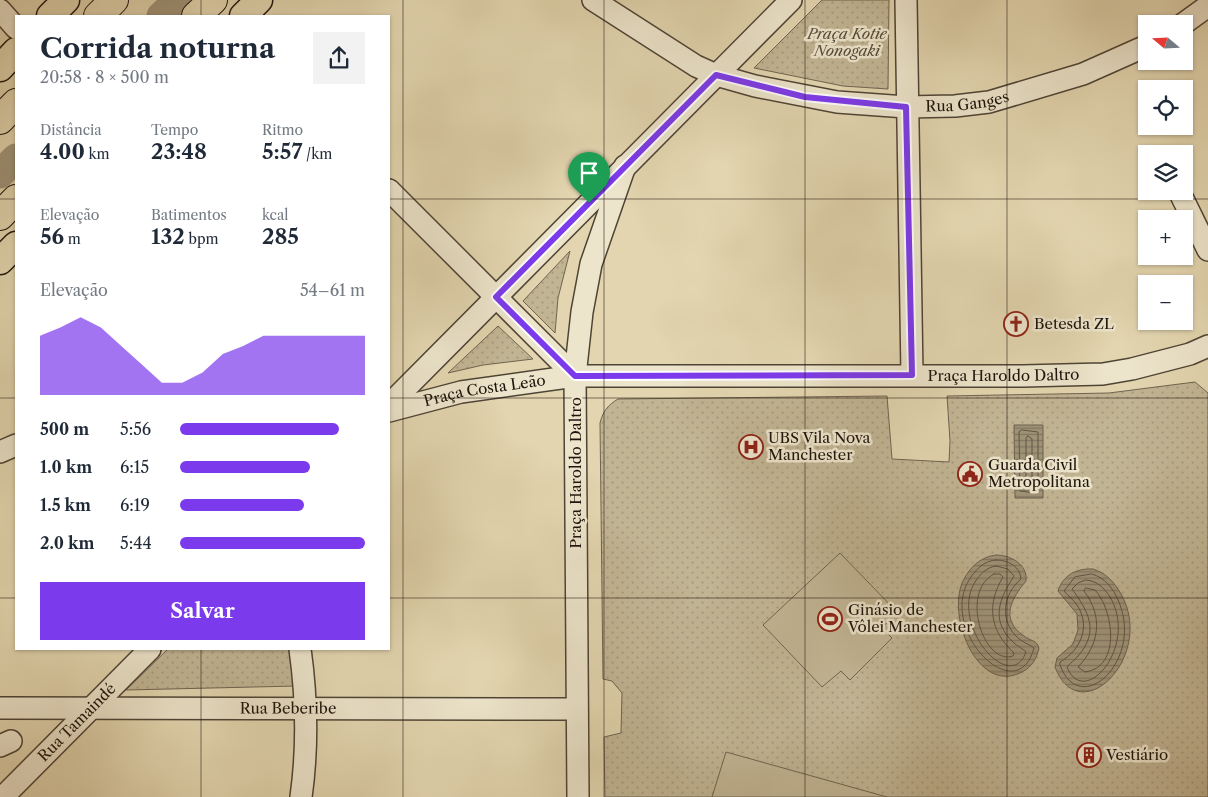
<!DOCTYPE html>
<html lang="pt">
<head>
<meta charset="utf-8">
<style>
	:root { --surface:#fff; --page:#f2f2f3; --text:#1f2937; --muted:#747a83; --accent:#7c3aed }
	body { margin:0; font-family:"Libre Caslon Text",serif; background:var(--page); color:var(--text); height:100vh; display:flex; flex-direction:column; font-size:19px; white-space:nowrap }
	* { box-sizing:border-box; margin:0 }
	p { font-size:16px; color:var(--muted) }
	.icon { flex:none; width:28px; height:28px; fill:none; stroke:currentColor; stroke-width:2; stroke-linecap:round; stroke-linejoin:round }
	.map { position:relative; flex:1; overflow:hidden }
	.panel { position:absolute; left:15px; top:15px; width:375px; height:635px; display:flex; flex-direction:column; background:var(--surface); border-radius:0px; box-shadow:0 1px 4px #0004 }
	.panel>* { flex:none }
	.needle { width:32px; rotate:289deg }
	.buttons { position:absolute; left:1138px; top:15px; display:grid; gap:10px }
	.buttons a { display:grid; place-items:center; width:55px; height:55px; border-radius:0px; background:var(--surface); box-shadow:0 1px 4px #0004; font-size:25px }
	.pin { position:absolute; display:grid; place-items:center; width:42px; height:42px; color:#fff; margin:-51px -21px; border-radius:50% 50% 50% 0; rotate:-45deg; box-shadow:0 0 5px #0007 }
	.pin .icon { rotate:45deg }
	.round { display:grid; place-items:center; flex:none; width:52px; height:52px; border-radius:0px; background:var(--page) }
	.summary { display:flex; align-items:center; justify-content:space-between; height:85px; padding:0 25px }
	h1 { font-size:28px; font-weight:700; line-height:38px }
	.stats { display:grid; grid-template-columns:repeat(3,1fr); gap:8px; height:85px; padding:5px 25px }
	.stats div { display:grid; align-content:center }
	.stats b { font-size:21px; font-weight:700 }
	.stats small { font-size:14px; font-weight:400 }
	.stats p { font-size:14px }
	.chart { height:140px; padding:10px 25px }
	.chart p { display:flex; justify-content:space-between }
	.chart svg { width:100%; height:90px; margin-top:5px; fill:var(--accent); opacity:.7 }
	.primary-button { display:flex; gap:10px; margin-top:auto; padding:10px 25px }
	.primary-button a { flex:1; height:58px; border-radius:0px; background:var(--accent); color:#fff; font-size:20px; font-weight:700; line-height:58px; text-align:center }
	ul { padding:0 25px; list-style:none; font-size:16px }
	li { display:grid; grid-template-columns:80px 60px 1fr; align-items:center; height:38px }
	li i { height:12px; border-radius:6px; background:var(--accent) }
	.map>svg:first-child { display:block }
	.park { fill:url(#park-dots); stroke:#6f6450 }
	.pitch { fill:#c1b493; stroke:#6f6450 }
	.water { fill:url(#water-rules); stroke:#6b604d }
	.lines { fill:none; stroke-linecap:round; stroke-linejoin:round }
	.shore { stroke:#5e5442; stroke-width:1 }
	.river { stroke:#9f9378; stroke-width:29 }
	.minor-casing { stroke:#4e4435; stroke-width:24 }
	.major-casing { stroke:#1d140c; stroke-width:29 }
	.highway-casing { stroke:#1d140c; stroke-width:30 }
	.minor { stroke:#ece4cb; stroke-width:21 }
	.major { stroke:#e2d5af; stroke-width:26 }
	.highway { stroke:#e2d5af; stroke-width:28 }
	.route-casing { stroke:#fff; stroke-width:10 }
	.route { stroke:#7c3aed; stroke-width:6 }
	.grid { fill:none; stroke:#1d140c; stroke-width:1; stroke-opacity:0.55 }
	.labels { text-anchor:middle; stroke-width:5; stroke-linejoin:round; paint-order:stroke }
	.park-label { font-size:15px; font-style:italic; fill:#564c3b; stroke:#ece4cb }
	.street-label { font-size:15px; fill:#1d140c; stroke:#ece4cb }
	.poi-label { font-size:15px; fill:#1d140c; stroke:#ece4cb; text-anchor:start }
</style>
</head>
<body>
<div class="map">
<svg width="1208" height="797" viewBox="0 0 1208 797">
	<defs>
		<pattern id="park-dots" width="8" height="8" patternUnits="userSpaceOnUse" patternTransform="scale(1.25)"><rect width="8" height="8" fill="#c1b493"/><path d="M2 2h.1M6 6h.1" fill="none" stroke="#a59a7e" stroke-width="1.8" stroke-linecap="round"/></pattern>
		<pattern id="water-rules" width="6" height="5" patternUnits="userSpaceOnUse" patternTransform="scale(1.25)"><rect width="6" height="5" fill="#9f9378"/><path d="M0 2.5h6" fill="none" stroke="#817761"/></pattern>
	</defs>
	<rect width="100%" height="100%" fill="#e2d5af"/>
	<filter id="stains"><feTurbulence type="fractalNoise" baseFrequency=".004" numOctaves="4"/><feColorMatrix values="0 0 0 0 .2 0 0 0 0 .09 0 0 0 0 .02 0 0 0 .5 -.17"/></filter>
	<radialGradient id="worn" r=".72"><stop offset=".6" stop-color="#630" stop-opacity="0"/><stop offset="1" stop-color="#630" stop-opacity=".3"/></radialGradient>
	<path class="park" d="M822,0H889L888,89L843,86L754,68Z
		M570,251L558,298L555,333L523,301Z
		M498,326L533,359L483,365L448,373Z
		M1195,382L1208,393V797H605L604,737L621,733L622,693L612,681L603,679L600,423C603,411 608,405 618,399L887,396L892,459L949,462L950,441L947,396L1109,393Z
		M168,649H293L297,686L126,690Z"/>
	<path class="pitch" d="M840,553L897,612L882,628L892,638L850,680L841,671L822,687L763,625Z
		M726,752L887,797H712Z"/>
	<path class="water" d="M1014,425H1043V498H1015Z
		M996,555C1010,555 1028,564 1026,581C1012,598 999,619 1024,636C1030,641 1037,640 1039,648C1037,658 1032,667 1022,672C977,696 945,613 964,579C971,566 981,557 996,555Z
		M1093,569C1106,573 1114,582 1121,594C1156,656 1080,732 1055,667L1057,658L1073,644L1078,630L1077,614L1058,591C1063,575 1077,568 1093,569Z"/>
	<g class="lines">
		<path class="shore" d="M1022,430L1038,432V490L1036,493L1020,491L1019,432Z
			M1028,436L1032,439V484L1029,487L1026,484V439Z
			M996,560C1008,560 1020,566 1021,579C1003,594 999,621 1018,638C1022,642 1029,644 1034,648C1017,712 935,628 971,577C978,567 985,561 996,560Z
			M996,566L1008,569L1014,576C1000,598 989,620 1014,643C1017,646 1022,648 1026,652C1010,696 949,624 975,582C980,574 987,567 996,566Z
			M994,574H1000L1003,577C986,605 990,631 1014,653L1013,656C984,666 959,592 994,574Z
			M1092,574C1105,578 1113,588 1118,600C1145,660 1080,720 1060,665V662C1081,650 1091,626 1077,605C1073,599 1067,595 1064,591L1075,577Z
			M1086,580C1098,581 1104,588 1110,597C1139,646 1084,710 1067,667C1070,663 1075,660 1078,656C1100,631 1088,611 1072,589L1078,583Z
			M1086,588L1095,590C1113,609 1122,667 1085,672L1078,667C1099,645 1104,617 1084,591Z"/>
		<path class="river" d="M161,16L178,0
			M0,174L16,158"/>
		<defs>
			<g id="minor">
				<path id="s1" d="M593,0L696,66L716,75L755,86L837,102L906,107L955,106L989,102L1083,74L1146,46"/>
				<path d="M906,0L912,375"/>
				<path d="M0,10L16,28"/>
				<path d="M1183,24L1208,6"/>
				<path d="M389,190L575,376"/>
				<path d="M1181,195L1208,250"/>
				<path d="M389,405L791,0"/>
				<path id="s2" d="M389,411L461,392L575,376H1023L1103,374L1132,369L1190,354L1208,346"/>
				<path d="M0,452L16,445"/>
				<path d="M300,649C307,699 308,747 301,797"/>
				<path id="s3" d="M0,708L576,709"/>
				<path d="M0,746L11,741"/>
				<path id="s4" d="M3,797L150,649"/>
				<path d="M578,797L575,376L582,312L591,264L625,166"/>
			</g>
			<path id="major" d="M50,16L66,0
				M243,16L259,0
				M0,68L16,51
				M0,261L16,245"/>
			<path id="highway" d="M98,16L114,0
				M196,16L213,0
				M0,120L16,103
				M0,216L16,199"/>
		</defs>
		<use href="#minor" class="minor-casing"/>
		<use href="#major" class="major-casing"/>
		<use href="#highway" class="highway-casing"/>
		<use href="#minor" class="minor"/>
		<use href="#major" class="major"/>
		<use href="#highway" class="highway"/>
	</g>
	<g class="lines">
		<defs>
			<path id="route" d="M716,75L805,97L906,107L912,375L575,376L496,297Z"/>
		</defs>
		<use href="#route" class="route-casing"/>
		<use href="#route" class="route"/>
	</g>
	<path class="grid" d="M201,0V16M403,0V797M604,0V797M805,0V797M1007,0V797M0,199H16M389,199H1208M0,398H16M389,398H1208M0,598H16M389,598H1208M201,649V797"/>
	<defs>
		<symbol id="church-ring" viewBox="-11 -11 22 22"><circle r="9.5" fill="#ece4cb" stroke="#8f2418" stroke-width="1.5"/><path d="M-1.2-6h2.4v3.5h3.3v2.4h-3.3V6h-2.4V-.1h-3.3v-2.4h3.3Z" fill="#8f2418"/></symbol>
		<symbol id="hospital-ring" viewBox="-11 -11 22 22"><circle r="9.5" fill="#ece4cb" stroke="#8f2418" stroke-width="1.5"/><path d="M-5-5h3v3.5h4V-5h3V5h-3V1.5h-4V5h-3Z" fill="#8f2418"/></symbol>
		<symbol id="civic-ring" viewBox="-11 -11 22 22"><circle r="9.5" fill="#ece4cb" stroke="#8f2418" stroke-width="1.5"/><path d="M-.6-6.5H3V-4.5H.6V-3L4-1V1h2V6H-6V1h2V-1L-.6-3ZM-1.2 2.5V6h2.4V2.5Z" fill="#8f2418"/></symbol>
		<symbol id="stadium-ring" viewBox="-11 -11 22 22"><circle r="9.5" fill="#ece4cb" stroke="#8f2418" stroke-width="1.5"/><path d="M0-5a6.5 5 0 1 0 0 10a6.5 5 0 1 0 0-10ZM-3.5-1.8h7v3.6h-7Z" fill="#8f2418"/></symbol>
		<symbol id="building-ring" viewBox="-11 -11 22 22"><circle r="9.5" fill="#ece4cb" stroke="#8f2418" stroke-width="1.5"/><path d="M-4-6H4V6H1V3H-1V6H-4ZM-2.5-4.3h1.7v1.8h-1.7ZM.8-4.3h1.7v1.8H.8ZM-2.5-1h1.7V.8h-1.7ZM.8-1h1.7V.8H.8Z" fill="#8f2418"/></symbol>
	</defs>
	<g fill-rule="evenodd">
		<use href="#church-ring" x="1002" y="310" width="28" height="28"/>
		<use href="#hospital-ring" x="737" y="433" width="28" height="28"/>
		<use href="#civic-ring" x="956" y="460" width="28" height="28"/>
		<use href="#stadium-ring" x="816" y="605" width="28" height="28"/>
		<use href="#building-ring" x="1075" y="741" width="28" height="28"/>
	</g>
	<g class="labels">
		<g class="park-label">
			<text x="847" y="39">Praça Kotie<tspan x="847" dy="17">Nonogaki</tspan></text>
		</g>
		<g class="street-label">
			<text dy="5" stroke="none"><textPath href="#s1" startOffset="399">Rua Ganges</textPath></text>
			<text dy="5" stroke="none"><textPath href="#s2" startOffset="618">Praça Haroldo Daltro</textPath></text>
			<text dy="5" stroke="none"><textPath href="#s2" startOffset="98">Praça Costa Leão</textPath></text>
			<text transform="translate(576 473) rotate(-90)" y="5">Praça Haroldo Daltro</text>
			<text dy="5" stroke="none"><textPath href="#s3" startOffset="288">Rua Beberibe</textPath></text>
			<text dy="5" stroke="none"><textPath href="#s4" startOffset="105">Rua Tamaindé</textPath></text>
		</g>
		<g class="poi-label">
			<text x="1034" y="329">Betesda ZL</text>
			<text x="768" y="443">UBS Vila Nova<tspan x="768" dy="17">Manchester</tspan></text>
			<text x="988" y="470">Guarda Civil<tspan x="988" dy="17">Metropolitana</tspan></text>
			<text x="848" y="615">Ginásio de<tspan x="848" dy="17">Vôlei Manchester</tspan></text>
			<text x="1106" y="760">Vestiário</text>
		</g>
	</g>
	<rect width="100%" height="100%" filter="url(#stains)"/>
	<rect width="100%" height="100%" fill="url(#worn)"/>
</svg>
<div class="buttons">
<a><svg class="needle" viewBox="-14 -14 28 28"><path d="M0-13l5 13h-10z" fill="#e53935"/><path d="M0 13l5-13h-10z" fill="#747a83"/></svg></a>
<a><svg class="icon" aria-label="locate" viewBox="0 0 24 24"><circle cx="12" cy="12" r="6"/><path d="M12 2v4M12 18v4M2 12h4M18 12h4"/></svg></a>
<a><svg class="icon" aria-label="layers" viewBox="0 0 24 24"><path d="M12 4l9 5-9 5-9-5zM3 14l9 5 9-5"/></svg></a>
<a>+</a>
<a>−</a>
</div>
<div class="pin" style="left:589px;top:203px;background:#1e9e55"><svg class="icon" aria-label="arrive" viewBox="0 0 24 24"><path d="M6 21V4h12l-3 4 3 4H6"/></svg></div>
<section class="panel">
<div class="summary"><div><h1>Corrida noturna</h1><p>20:58 · 8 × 500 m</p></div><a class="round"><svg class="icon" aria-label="share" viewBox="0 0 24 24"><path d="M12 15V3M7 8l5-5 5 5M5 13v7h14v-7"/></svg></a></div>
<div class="stats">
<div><p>Distância</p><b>4.00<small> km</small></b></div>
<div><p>Tempo</p><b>23:48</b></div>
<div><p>Ritmo</p><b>5:57<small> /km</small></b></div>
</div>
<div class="stats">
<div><p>Elevação</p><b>56<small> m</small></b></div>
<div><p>Batimentos</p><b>132<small> bpm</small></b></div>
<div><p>kcal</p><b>285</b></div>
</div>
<div class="chart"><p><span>Elevação</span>54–61 m</p>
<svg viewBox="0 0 160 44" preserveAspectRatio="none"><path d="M0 44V15L10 11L20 6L30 11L40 20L50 29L60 38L70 38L80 33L90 24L100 20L110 15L120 15L130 15L140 15L150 15L160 15V44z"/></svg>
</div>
<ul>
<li><b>500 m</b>5:56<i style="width:86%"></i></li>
<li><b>1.0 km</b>6:15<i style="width:70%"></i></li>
<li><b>1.5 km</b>6:19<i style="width:67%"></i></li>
<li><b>2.0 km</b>5:44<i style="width:100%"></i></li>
</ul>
<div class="primary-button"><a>Salvar</a></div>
</section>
</div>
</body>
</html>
